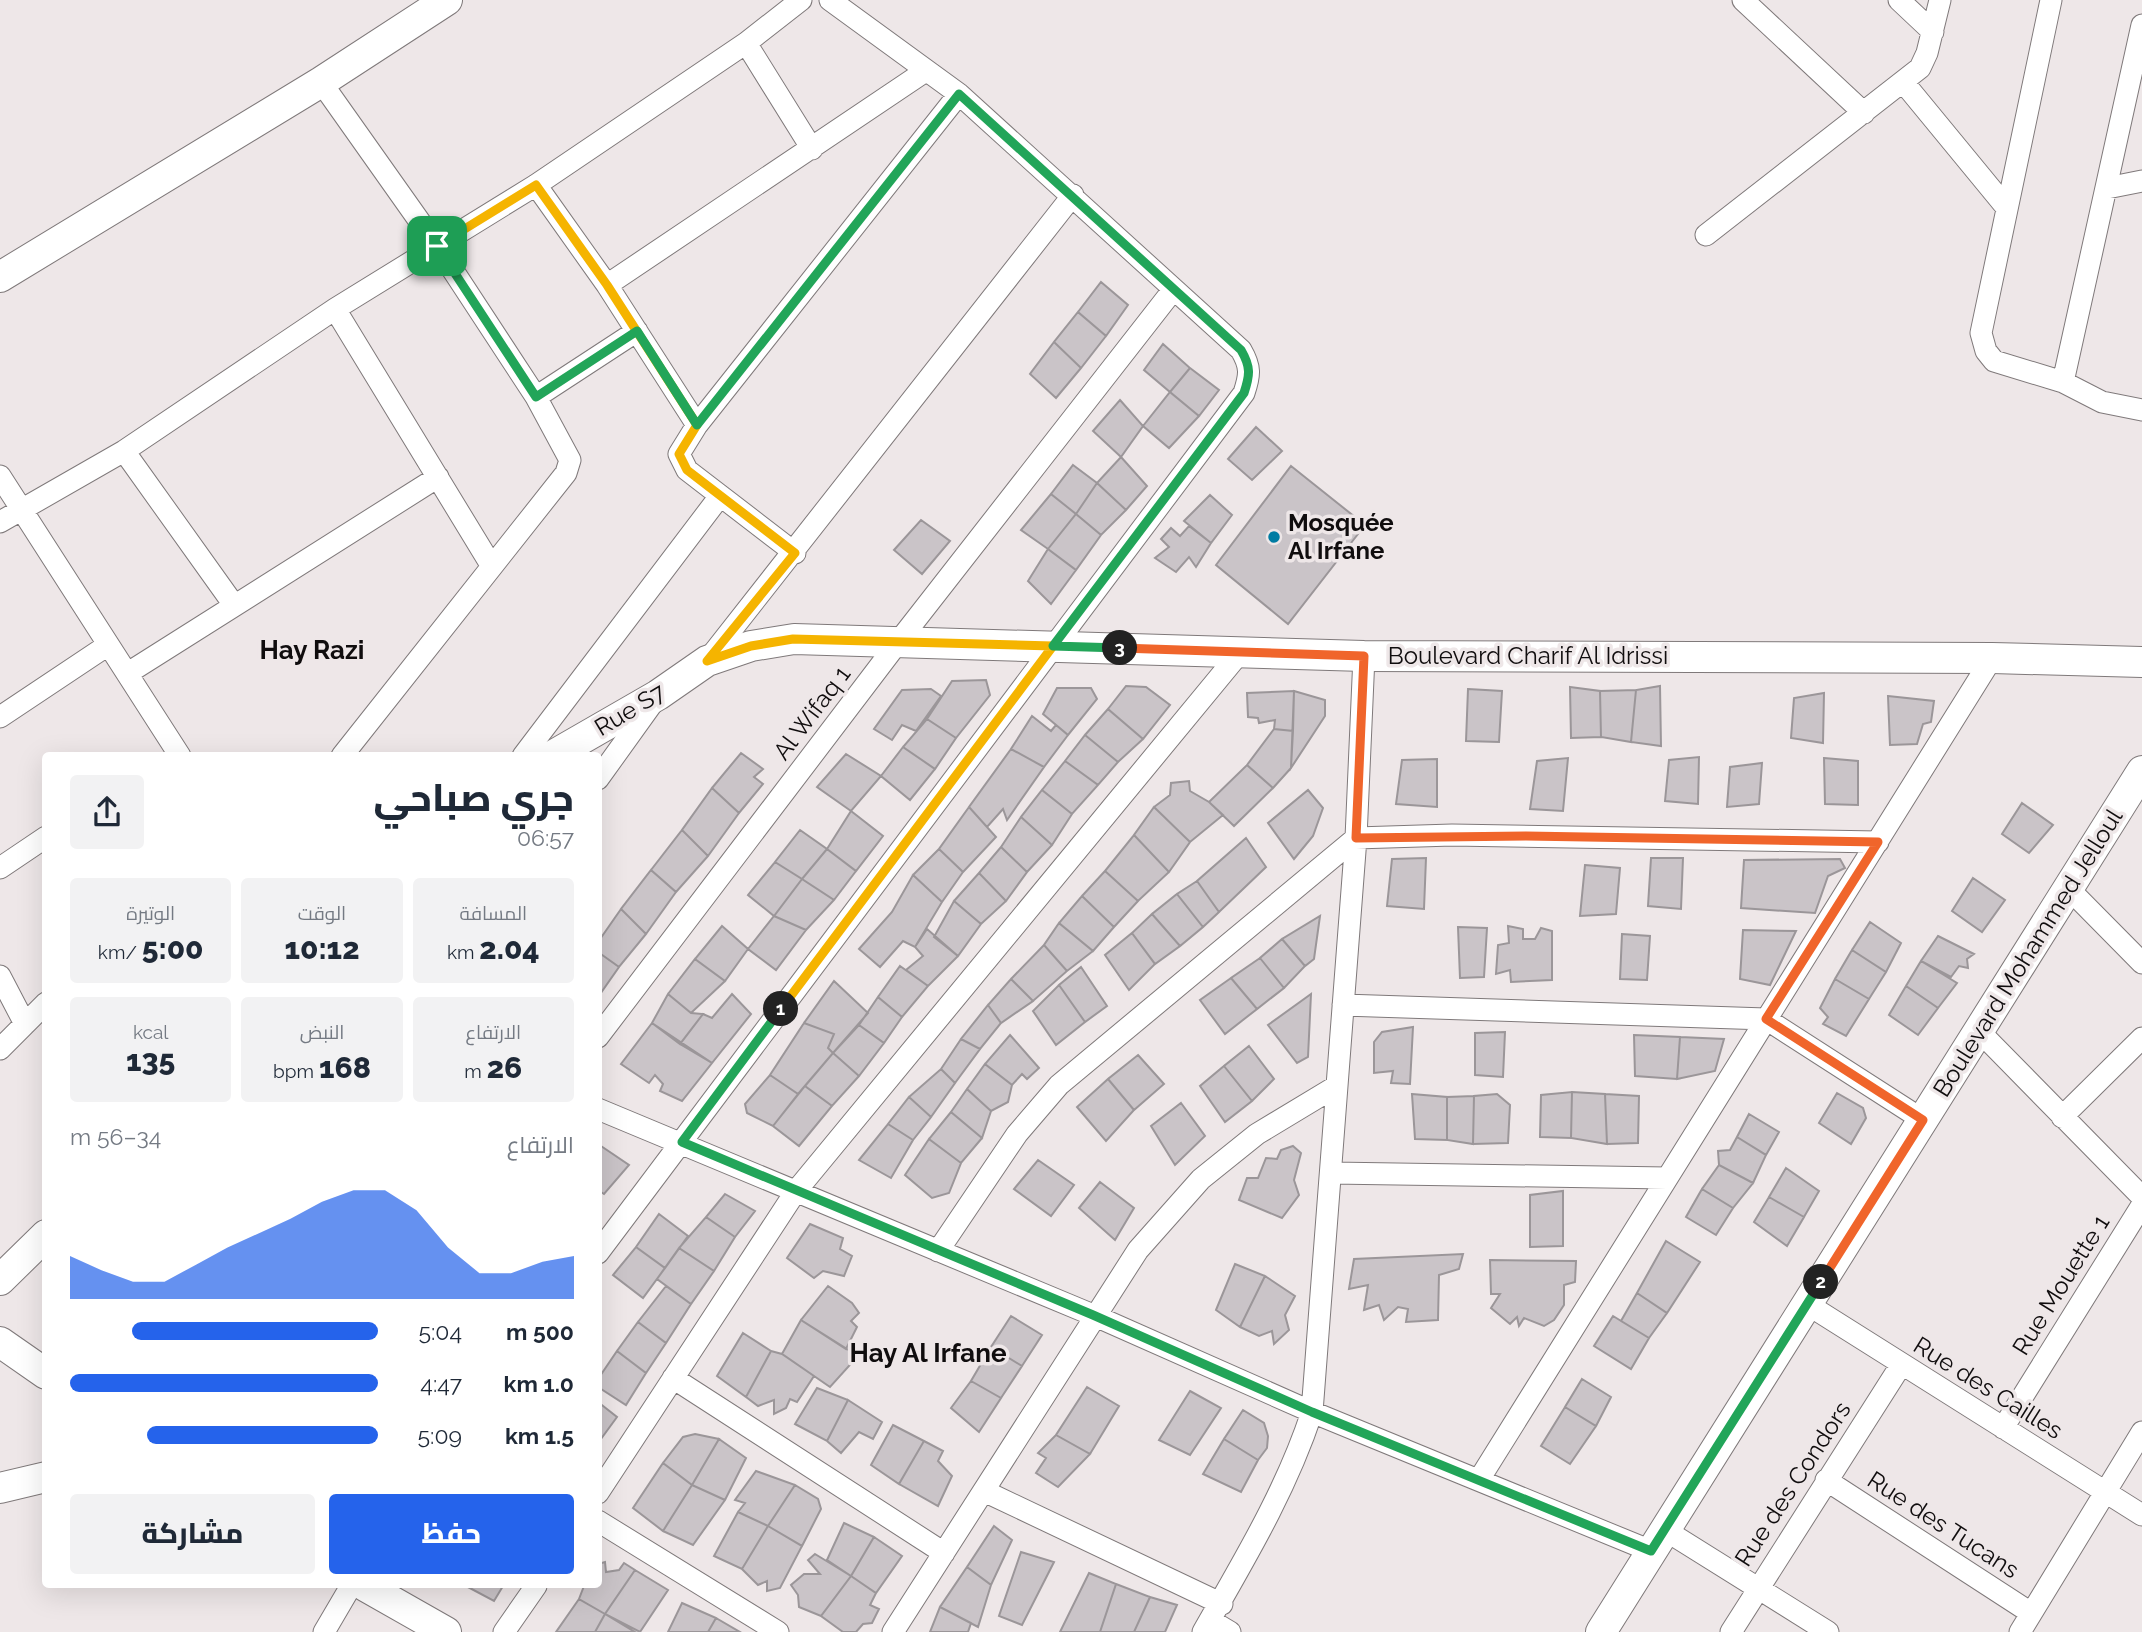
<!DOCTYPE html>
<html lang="ar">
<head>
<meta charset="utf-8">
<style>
	:root { --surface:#fff; --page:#f2f2f3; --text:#1f2937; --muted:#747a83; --accent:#2563eb }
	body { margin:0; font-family:Raleway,Cairo,sans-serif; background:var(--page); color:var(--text); direction:rtl; height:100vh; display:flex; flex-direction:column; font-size:26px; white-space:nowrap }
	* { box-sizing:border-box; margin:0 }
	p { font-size:23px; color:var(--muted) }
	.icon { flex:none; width:38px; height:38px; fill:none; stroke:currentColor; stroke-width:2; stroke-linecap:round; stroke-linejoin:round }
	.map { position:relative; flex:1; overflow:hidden; direction:ltr }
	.drawer { position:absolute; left:42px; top:752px; width:560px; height:836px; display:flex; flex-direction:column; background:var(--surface); border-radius:7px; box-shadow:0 7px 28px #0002; direction:rtl }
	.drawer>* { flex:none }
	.pin { position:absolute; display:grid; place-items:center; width:60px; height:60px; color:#fff; margin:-30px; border-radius:14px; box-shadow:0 4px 10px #0006 }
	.km { position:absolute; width:35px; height:35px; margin:-18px; border-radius:50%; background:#222; color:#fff; font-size:19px; line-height:35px; text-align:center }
	.round { display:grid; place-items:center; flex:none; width:74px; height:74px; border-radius:7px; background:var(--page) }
	.headline { display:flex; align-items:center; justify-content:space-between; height:119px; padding:0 28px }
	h1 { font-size:38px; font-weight:800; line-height:52px }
	.metrics { display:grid; grid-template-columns:repeat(3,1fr); gap:10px; height:119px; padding:7px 28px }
	.metrics div { display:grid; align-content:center; border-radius:7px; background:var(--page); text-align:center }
	.metrics b { font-size:30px; font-weight:800 }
	.metrics small { font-size:19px; font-weight:400 }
	.metrics p { font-size:19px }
	.chart { height:196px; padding:14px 28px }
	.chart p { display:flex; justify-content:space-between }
	.chart svg { width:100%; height:126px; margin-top:7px; fill:var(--accent); opacity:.7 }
	.button { display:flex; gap:14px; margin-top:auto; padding:14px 28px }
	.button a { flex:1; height:80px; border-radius:7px; background:var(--accent); color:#fff; font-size:28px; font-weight:800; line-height:80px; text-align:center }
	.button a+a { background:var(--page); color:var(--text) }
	ul { padding:0 28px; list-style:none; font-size:23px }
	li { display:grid; grid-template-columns:112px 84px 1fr; align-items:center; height:52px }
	li i { height:18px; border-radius:9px; background:var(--accent) }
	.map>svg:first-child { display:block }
	.building { fill:#cac4c8; stroke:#9b9699; stroke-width:2 }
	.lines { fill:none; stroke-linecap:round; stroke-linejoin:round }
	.street-casing { stroke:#7f797a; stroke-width:23 }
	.secondary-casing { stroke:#7f797a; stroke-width:32 }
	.street { stroke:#fff; stroke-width:21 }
	.secondary { stroke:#fff; stroke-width:30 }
	.split-1-casing { stroke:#fff; stroke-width:14 }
	.split-2-casing { stroke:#fff; stroke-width:14 }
	.split-3-casing { stroke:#fff; stroke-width:14 }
	.split-4-casing { stroke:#fff; stroke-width:14 }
	.split-1 { stroke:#f5b400; stroke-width:9 }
	.split-2 { stroke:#22a559; stroke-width:9 }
	.split-3 { stroke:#f0652b; stroke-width:9 }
	.split-4 { stroke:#22a559; stroke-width:9 }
	.poi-dot { fill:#007ca3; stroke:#eee7e8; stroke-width:2.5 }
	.labels { text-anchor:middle; stroke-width:7; stroke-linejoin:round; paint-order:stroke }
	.poi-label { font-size:24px; font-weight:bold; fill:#100d0e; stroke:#eee7e8; text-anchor:start }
	.street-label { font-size:24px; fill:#100d0e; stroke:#eee7e8 }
	.neighbourhood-label { font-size:26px; font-weight:bold; fill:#100d0e; stroke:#eee7e8 }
</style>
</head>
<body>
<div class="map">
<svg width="2142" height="1632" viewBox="0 0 2142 1632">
	<rect width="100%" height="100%" fill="#eee7e8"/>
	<path class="building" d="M1101,282L1128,305L1106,336L1078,312Z
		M1078,312L1106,336L1081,368L1054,342Z
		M1054,342L1081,368L1056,398L1030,374Z
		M1163,344L1190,368L1170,392L1144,370Z
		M1190,368L1219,390L1199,416L1170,392Z
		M1170,392L1199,416L1169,448L1143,426Z
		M1120,400L1143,426L1121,457L1093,431Z
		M1256,427L1282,451L1252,480L1228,459Z
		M1121,457L1147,486L1126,510L1097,483Z
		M1073,465L1097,483L1076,514L1051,494Z
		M1291,466L1365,525L1288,624L1216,565Z
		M1097,483L1126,510L1101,535L1076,514Z
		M1051,494L1076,514L1048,549L1021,530Z
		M1210,495L1232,515L1211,543L1184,521Z
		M1076,514L1101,535L1076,570L1048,549Z
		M921,520L950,541L922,574L894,550Z
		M1189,526L1211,543L1196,567L1189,557L1176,572L1155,558L1169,547L1161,539L1171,528L1180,536Z
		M1048,549L1076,570L1051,604L1028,581Z
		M986,680L990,695L956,738L927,719L952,681Z
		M1126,686L1146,687L1170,705L1143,739L1108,709Z
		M1660,686L1661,746L1631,742L1636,690Z
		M1570,687L1600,691L1601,737L1571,738Z
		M1057,688H1091L1097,699L1068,735L1043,714Z
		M931,689L941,696L916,731L902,725L892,740L874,729L902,690Z
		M1468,689L1502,691L1499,742L1466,741Z
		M1636,690L1631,742L1601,737L1600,691Z
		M1294,691L1293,731L1274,729L1275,720L1259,723L1258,718L1248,717L1247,693Z
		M1294,691L1325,700V716L1291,768Z
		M1824,693L1823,743L1791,738L1794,698Z
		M1888,696L1934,701L1931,722L1923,724L1917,744L1890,745Z
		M1108,709L1143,739L1118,762L1085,735Z
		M1032,716L1051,731L1056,725L1068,735L1044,767L1011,749Z
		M927,719L956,738L935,769L903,747Z
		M1274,729L1293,731L1291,768L1273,788L1247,765Z
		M1085,735L1118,762L1098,785L1065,761Z
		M903,747L935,769L910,800L881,776Z
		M1011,749L1044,767L1007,820L1003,809L987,827L969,807Z
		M741,753L763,769L754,777L763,784L739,813L712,788Z
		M846,754L881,776L851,811L817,787Z
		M1699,757L1698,804L1665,801L1669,760Z
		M1568,758L1563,811L1530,809L1537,761Z
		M1824,758L1858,761V805L1825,804Z
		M1437,759V807L1396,804L1402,760Z
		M1065,761L1098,785L1072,814L1042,790Z
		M1762,763L1759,804L1727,807L1730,767Z
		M1247,765L1273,788L1234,826L1209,802Z
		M1189,781L1190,791L1209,802L1223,815L1190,842L1154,807L1170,795L1171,783Z
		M712,788L739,813L708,856L682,830Z
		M1042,790L1072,814L1052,845L1021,817Z
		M1308,790L1323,808L1313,836L1294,859L1268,823Z
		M2022,803L2053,825L2029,853L2002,834Z
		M969,807L996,837L963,872L939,849Z
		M1154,807L1190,842L1169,872L1134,835Z
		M851,811L883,836L856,871L827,849Z
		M1021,817L1052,845L1027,872L1001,847Z
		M682,830L708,856L676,892L651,870Z
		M800,830L827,849L802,879L775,862Z
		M1134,835L1169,872L1138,901L1105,871Z
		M1246,838L1266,867L1219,912L1197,881Z
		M1001,847L1027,872L1006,901L979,873Z
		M827,849L856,871L834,900L802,879Z
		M939,849L963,872L942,902L913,875Z
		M1426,858L1424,909L1387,906L1392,859Z
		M1651,858H1683L1681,909L1648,906Z
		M1840,859L1845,868L1828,876L1815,913L1741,908L1744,860Z
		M775,862L802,879L774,916L748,895Z
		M1585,865L1620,868L1616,914L1580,916Z
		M651,870L676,892L646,934L621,909Z
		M1105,871L1138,901L1114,927L1082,896Z
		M979,873L1006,901L981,924L954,901Z
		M913,875L942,902L915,947L903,941L880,967L859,949L892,912Z
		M1973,878L2005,900L1982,932L1952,911Z
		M802,879L834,900L806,930L774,916Z
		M1197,881L1219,912L1203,927L1177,894Z
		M1177,894L1203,927L1180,946L1152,914Z
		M1082,896L1114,927L1093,951L1059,923Z
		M954,901L981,924L958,956L934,937Z
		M621,909L646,934L619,967L598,952V942Z
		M1152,914L1180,946L1155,964L1132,933Z
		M774,916L806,930L776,970L748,949Z
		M1320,916L1314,959L1305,966L1282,939Z
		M1870,922L1901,943L1886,972L1852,950Z
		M1059,923L1093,951L1067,971L1044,945Z
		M722,926L748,949L725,981L695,959Z
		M1508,926L1523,929V939H1535L1541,928L1552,931V980L1511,982L1510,970L1496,974L1498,945L1509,943Z
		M1458,927L1487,928L1484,977L1460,978Z
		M927,929L958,956L928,986L906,970L923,956L915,947Z
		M1743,930L1796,931L1770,985L1740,979Z
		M1132,933L1155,964L1129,990L1105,955Z
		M1622,934L1650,936L1647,980L1620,979Z
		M1938,936L1974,954L1967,959L1968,968L1959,966L1951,977L1921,961Z
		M1282,939L1305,966L1284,988L1260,958Z
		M1044,945L1067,971L1033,1001L1011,979Z
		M1852,950L1886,972L1869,999L1835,979Z
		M598,952L619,967L598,997Z
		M1260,958L1284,988L1257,1009L1231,978Z
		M695,959L725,981L691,1013L668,994Z
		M1921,961L1957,983L1938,1008L1906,986Z
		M900,966L928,986L902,1017L878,997Z
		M1081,967L1107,1006L1085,1022L1059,985Z
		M1231,978L1257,1009L1225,1034L1200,1000Z
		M1011,979L1033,1001L1001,1023L988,1005Z
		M1835,979L1869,999L1846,1036L1823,1024L1828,1017L1820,1008Z
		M834,981L868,1013L833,1053L828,1048L834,1034L804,1023Z
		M1059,985L1085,1022L1056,1045L1033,1011Z
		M1906,986L1938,1008L1918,1035L1889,1015Z
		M668,994L691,1013L703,1014L680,1044L652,1023Z
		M732,994L751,1014L712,1063L680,1044L703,1014L712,1018Z
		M1311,994L1308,1057L1297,1063L1268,1025Z
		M878,997L902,1017L884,1043L859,1025Z
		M988,1005L1001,1023L980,1049L961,1039Z
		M652,1023L712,1063L682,1101L660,1091L663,1084L655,1075L649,1083L621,1064Z
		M804,1023L834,1034L828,1048L833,1053L798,1094L770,1075Z
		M859,1025L884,1043L859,1076L833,1053Z
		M1413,1027L1410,1084L1391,1083L1393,1071L1374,1073V1042L1382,1032Z
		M1505,1032L1503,1077L1475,1075V1033Z
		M1010,1035L1039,1068L1027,1079L1022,1074L1012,1085L985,1064Z
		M1634,1035L1680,1037L1677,1079L1635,1076Z
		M1680,1037L1724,1039L1715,1071L1677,1079Z
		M961,1039L980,1049L955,1083L941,1069Z
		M1249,1046L1274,1079L1252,1101L1224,1066Z
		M833,1053L859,1076L832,1106L805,1086Z
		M1138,1055L1164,1084L1134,1110L1108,1079Z
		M985,1064L1012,1085L1008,1102L991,1111L967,1089Z
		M1224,1066L1252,1101L1225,1122L1200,1086Z
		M941,1069L955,1083L931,1117L909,1097Z
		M770,1075L798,1094L773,1126L747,1113L745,1104Z
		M1108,1079L1134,1110L1106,1141L1077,1107Z
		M805,1086L832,1106L799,1146L773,1126Z
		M967,1089L991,1111L982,1138L951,1112Z
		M1572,1092L1605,1094L1607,1144L1571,1138Z
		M1572,1092L1571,1138L1540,1137L1541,1095Z
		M1837,1093L1863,1108L1866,1118L1851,1144L1819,1123Z
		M1412,1094L1447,1097V1140L1415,1139Z
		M1497,1094L1510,1105L1508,1143L1473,1144L1474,1096Z
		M1605,1094L1639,1096L1638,1143L1607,1144Z
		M1474,1096L1473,1144L1447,1140V1097Z
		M909,1097L931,1117L913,1140L888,1124Z
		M1181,1103L1205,1136L1175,1165L1151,1126Z
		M951,1112L982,1138L961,1163L929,1139Z
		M1749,1114L1779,1132L1766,1155L1737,1137Z
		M888,1124L913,1140L891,1178L859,1160Z
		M1737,1137L1766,1155L1753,1183L1719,1165L1718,1151L1730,1150Z
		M929,1139L961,1163L949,1193L932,1198L905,1175Z
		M598,1144L629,1165L604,1194L598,1190Z
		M1293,1146L1301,1153L1294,1180L1299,1195L1282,1218L1239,1200L1247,1178H1258L1266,1158L1277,1159L1281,1150Z
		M1038,1160L1074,1185L1051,1216L1014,1189Z
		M1719,1165L1753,1183L1733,1208L1702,1189Z
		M1786,1168L1819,1191L1804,1217L1769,1197Z
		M1100,1182L1134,1208L1115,1240L1079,1208Z
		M1702,1189L1733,1208L1716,1235L1686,1217Z
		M1563,1191V1246L1530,1247V1195Z
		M725,1194L755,1211L735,1237L706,1217Z
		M1769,1197L1804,1217L1787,1246L1754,1222Z
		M659,1214L688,1236L665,1268L636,1247Z
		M706,1217L735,1237L714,1271L679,1248Z
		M810,1224L843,1238L840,1249L852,1256L844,1276L823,1271L814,1278L787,1258Z
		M1666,1241L1700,1262L1667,1313L1637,1293Z
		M636,1247L665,1268L643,1298L613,1275Z
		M679,1248L714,1271L691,1304L657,1279Z
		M1463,1254L1459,1269L1439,1275L1438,1320L1406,1322L1408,1309L1398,1307L1384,1320L1379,1305L1364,1310L1368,1285L1349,1289L1354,1259Z
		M1490,1260L1576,1261L1575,1282L1564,1285V1305L1554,1320L1544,1326L1524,1318L1519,1326L1517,1317L1510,1324L1491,1308L1500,1294H1491Z
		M1235,1264L1265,1276L1240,1327L1216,1310Z
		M1265,1276L1295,1296L1285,1315L1289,1330L1274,1344L1272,1331L1259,1336L1240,1327Z
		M666,1286L691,1304L666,1343L638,1322Z
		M828,1286L852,1303L859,1313L851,1321L857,1327L846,1349L801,1320Z
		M1637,1293L1667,1313L1649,1338L1621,1321Z
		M1011,1316L1042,1335L1022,1366L991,1347Z
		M1613,1316L1649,1338L1631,1369L1594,1346Z
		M801,1320L858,1356L830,1387L782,1354Z
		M638,1322L666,1343L646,1373L617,1351Z
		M743,1333L771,1351L746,1397L717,1376Z
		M991,1347L1022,1366L1001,1398L971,1381Z
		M617,1351L646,1373L626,1405L598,1387V1379Z
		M771,1351L782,1354L814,1376L797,1402L790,1399L786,1408L774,1414V1400L758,1406L746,1397Z
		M1582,1379L1611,1397L1596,1426L1565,1407Z
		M971,1381L1001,1398L979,1432L951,1408Z
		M1087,1387L1119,1406L1090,1454L1056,1435Z
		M817,1388L848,1400L827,1441L795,1424Z
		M1190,1391L1221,1408L1190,1455L1159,1440Z
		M848,1400L882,1422L873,1439L859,1432L841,1453L827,1441Z
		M598,1402L617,1417L598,1443Z
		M1565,1407L1596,1426L1570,1464L1541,1446Z
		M1243,1410L1264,1423L1268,1436L1267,1448L1258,1460L1224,1439Z
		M893,1425L924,1441L899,1484L871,1465Z
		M695,1434L719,1439L692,1485L663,1463L683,1437Z
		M1056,1435L1090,1454L1058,1487L1036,1473L1046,1458L1038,1453Z
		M719,1439L746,1458L725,1500L692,1485Z
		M1224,1439L1258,1460L1241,1492L1203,1474Z
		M924,1441L943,1451L938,1461L952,1476L938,1506L899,1484Z
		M663,1463L692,1485L663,1531L633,1508Z
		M756,1471L795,1485L768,1526L738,1512L745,1503L735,1500Z
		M692,1485L725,1500L693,1545L663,1531Z
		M795,1485L818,1499L821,1509L802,1546L768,1526Z
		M738,1512L768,1526L742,1569L714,1556Z
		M844,1523L874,1537L851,1576L827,1560Z
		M768,1526L802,1546L780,1588L767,1591V1581L758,1585L742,1569Z
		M994,1526L1012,1540L991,1585L967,1567Z
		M874,1537L902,1556L876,1593L851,1576Z
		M1021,1552L1054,1562L1022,1625L999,1616Z
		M815,1554L851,1576L821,1616L799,1607L798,1595L791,1585L804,1574H820L808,1560Z
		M605,1562L606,1572L619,1570L624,1563L635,1570L605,1614L579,1599L584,1586H598V1564Z
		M967,1567L991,1585L978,1627L940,1607Z
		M635,1570L668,1590L640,1632L605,1614Z
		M1089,1573L1116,1584L1100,1632H1060Z
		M851,1576L876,1593L870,1605L879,1609L872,1623L863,1624L856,1632H843L821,1616Z
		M1116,1584L1150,1597L1134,1632H1100Z
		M466,1586H503L494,1601Z
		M1150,1597L1177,1605L1165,1632H1134Z
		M579,1599L605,1614L595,1632H556Z
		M682,1603L716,1618L708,1632H668Z
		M940,1607L971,1623L968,1632H930Z
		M605,1614L635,1632H595Z
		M716,1618L740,1632H708Z"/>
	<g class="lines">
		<defs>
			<path id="street" d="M1743,0L1864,113
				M1899,0L1933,32
				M2051,0L1981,333L1986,351L1994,361L2063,382L2102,402L2142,410
				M746,43L812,149
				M321,82L437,246L536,397L570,460L566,473L342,756
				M1904,83L2006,207
				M536,185L607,285L697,425
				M2107,188L2142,181
				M1706,235L1920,68L1927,53L1940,0
				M607,285L924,72
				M335,309L491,565
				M2063,382L2142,25
				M536,397L637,331
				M124,451L234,605
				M0,476L180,756
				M0,522L124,451L335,309L536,185L746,43L801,0
				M795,553L687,470L679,454L697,425L959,94
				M707,661L1073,195
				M128,673L438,477
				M0,717L108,645
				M523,756L720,496
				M598,779L654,701
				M0,868L46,837
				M2069,889L2142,963
				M0,976L25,1024
				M1343,1005L1766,1019L1923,1120
				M1979,1031L2142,1197
				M598,1037L899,641L1173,290
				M0,1049L46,1003
				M598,1109L1093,1315L1312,1412L1651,1551
				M2062,1117L2142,1038
				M1332,1173L1667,1178
				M938,1251L1017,1134L1059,1085L1356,838L1452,835L1878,842
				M598,1253L1244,393C1250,375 1251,367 1241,350L959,94L830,0
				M1807,1304L2142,1515
				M673,1378L944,1553
				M2003,1428L2142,1205
				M1480,1478L1992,658
				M1826,1480L2031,1613
				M984,1491L1222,1604
				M598,1493L796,1191L1242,650
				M598,1521L778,1632
				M1665,1530L1828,1632
				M1210,1620L1230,1632
				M324,1632L351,1586
				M504,1632L536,1586
				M893,1632L1138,1250L1201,1179L1257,1134L1335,1087
				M1203,1632C1244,1560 1286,1491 1312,1412L1356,838L1364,656
				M1731,1632L1901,1365
				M2020,1632L2142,1432"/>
			<path id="secondary" d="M0,277L321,82L447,0
				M552,756L658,695L707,661L751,646L794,639L1364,656L1992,658L2142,662
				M0,1280L46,1235
				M0,1342L46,1374
				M0,1488L46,1477
				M365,1586L446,1632
				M1601,1632L2142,771"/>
		</defs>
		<use href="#street" class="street-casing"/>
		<use href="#secondary" class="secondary-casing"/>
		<use href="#street" class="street"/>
		<use href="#secondary" class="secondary"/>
	</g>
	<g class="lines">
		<defs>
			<path id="split-1" d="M437,246L536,185L607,285L697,425L679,454L687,470L795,553L707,661L751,646L793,639L1053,646L781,1009"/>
			<path id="split-2" d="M781,1009L682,1142L1093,1315L1312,1412L1651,1551L1821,1282"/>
			<path id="split-3" d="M1120,648L1364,656L1356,838L1526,836L1878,842L1766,1019L1923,1120L1821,1282"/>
			<path id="split-4" d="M437,246L536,397L637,331L697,425L959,94L1241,350C1251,367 1250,375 1244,393L1053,646L1120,648"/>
		</defs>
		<use href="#split-1" class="split-1-casing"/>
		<use href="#split-2" class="split-2-casing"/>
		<use href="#split-3" class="split-3-casing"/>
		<use href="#split-4" class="split-4-casing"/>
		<use href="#split-1" class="split-1"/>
		<use href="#split-2" class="split-2"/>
		<use href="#split-3" class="split-3"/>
		<use href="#split-4" class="split-4"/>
	</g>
	<circle class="poi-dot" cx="1274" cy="537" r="7"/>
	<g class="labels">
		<g class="poi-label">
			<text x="1288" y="531">Mosquée<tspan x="1288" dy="28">Al Irfane</tspan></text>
		</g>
		<g class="street-label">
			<text x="1528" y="664">Boulevard Charif Al Idrissi</text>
			<text transform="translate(630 710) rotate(-31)" y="8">Rue S7</text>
			<text transform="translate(812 713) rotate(-53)" y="8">Al Wifaq 1</text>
			<text transform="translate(2028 953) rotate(-58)" y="8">Boulevard Mohammed Jelloul</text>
			<text transform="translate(2061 1285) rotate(-58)" y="8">Rue Mouette 1</text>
			<text transform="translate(1988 1388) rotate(32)" y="8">Rue des Cailles</text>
			<text transform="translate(1793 1484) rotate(-57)" y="8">Rue des Condors</text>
			<text transform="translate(1943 1525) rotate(33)" y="8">Rue des Tucans</text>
		</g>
		<g class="neighbourhood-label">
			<text x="312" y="659">Hay Razi</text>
			<text x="928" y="1362">Hay Al Irfane</text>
		</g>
	</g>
</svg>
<div class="pin" style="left:437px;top:246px;background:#1e9e55"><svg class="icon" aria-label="arrive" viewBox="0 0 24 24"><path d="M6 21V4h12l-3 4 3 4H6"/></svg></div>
<b class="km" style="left:781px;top:1009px">1</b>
<b class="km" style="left:1821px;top:1282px">2</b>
<b class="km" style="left:1120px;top:648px">3</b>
<section class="drawer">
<div class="headline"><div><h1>جري صباحي</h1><p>06:57</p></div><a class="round"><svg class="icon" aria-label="share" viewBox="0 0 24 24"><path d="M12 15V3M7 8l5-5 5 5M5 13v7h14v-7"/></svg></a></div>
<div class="metrics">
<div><p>المسافة</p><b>2.04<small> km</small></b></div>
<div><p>الوقت</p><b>10:12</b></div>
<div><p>الوتيرة</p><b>5:00<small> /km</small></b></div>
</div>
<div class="metrics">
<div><p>الارتفاع</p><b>26<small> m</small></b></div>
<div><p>النبض</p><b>168<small> bpm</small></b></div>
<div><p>kcal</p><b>135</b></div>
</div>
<div class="chart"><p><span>الارتفاع</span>34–56 m</p>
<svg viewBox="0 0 160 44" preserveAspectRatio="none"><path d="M0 44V29L10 34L20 38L30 38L40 32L50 26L60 21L70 16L80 10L90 6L100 6L110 13L120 26L130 35L140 35L150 31L160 29V44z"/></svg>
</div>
<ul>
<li><b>500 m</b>5:04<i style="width:80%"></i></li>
<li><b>1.0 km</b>4:47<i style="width:100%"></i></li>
<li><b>1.5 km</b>5:09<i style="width:75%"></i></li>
</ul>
<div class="button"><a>حفظ</a><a>مشاركة</a></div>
</section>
</div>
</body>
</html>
